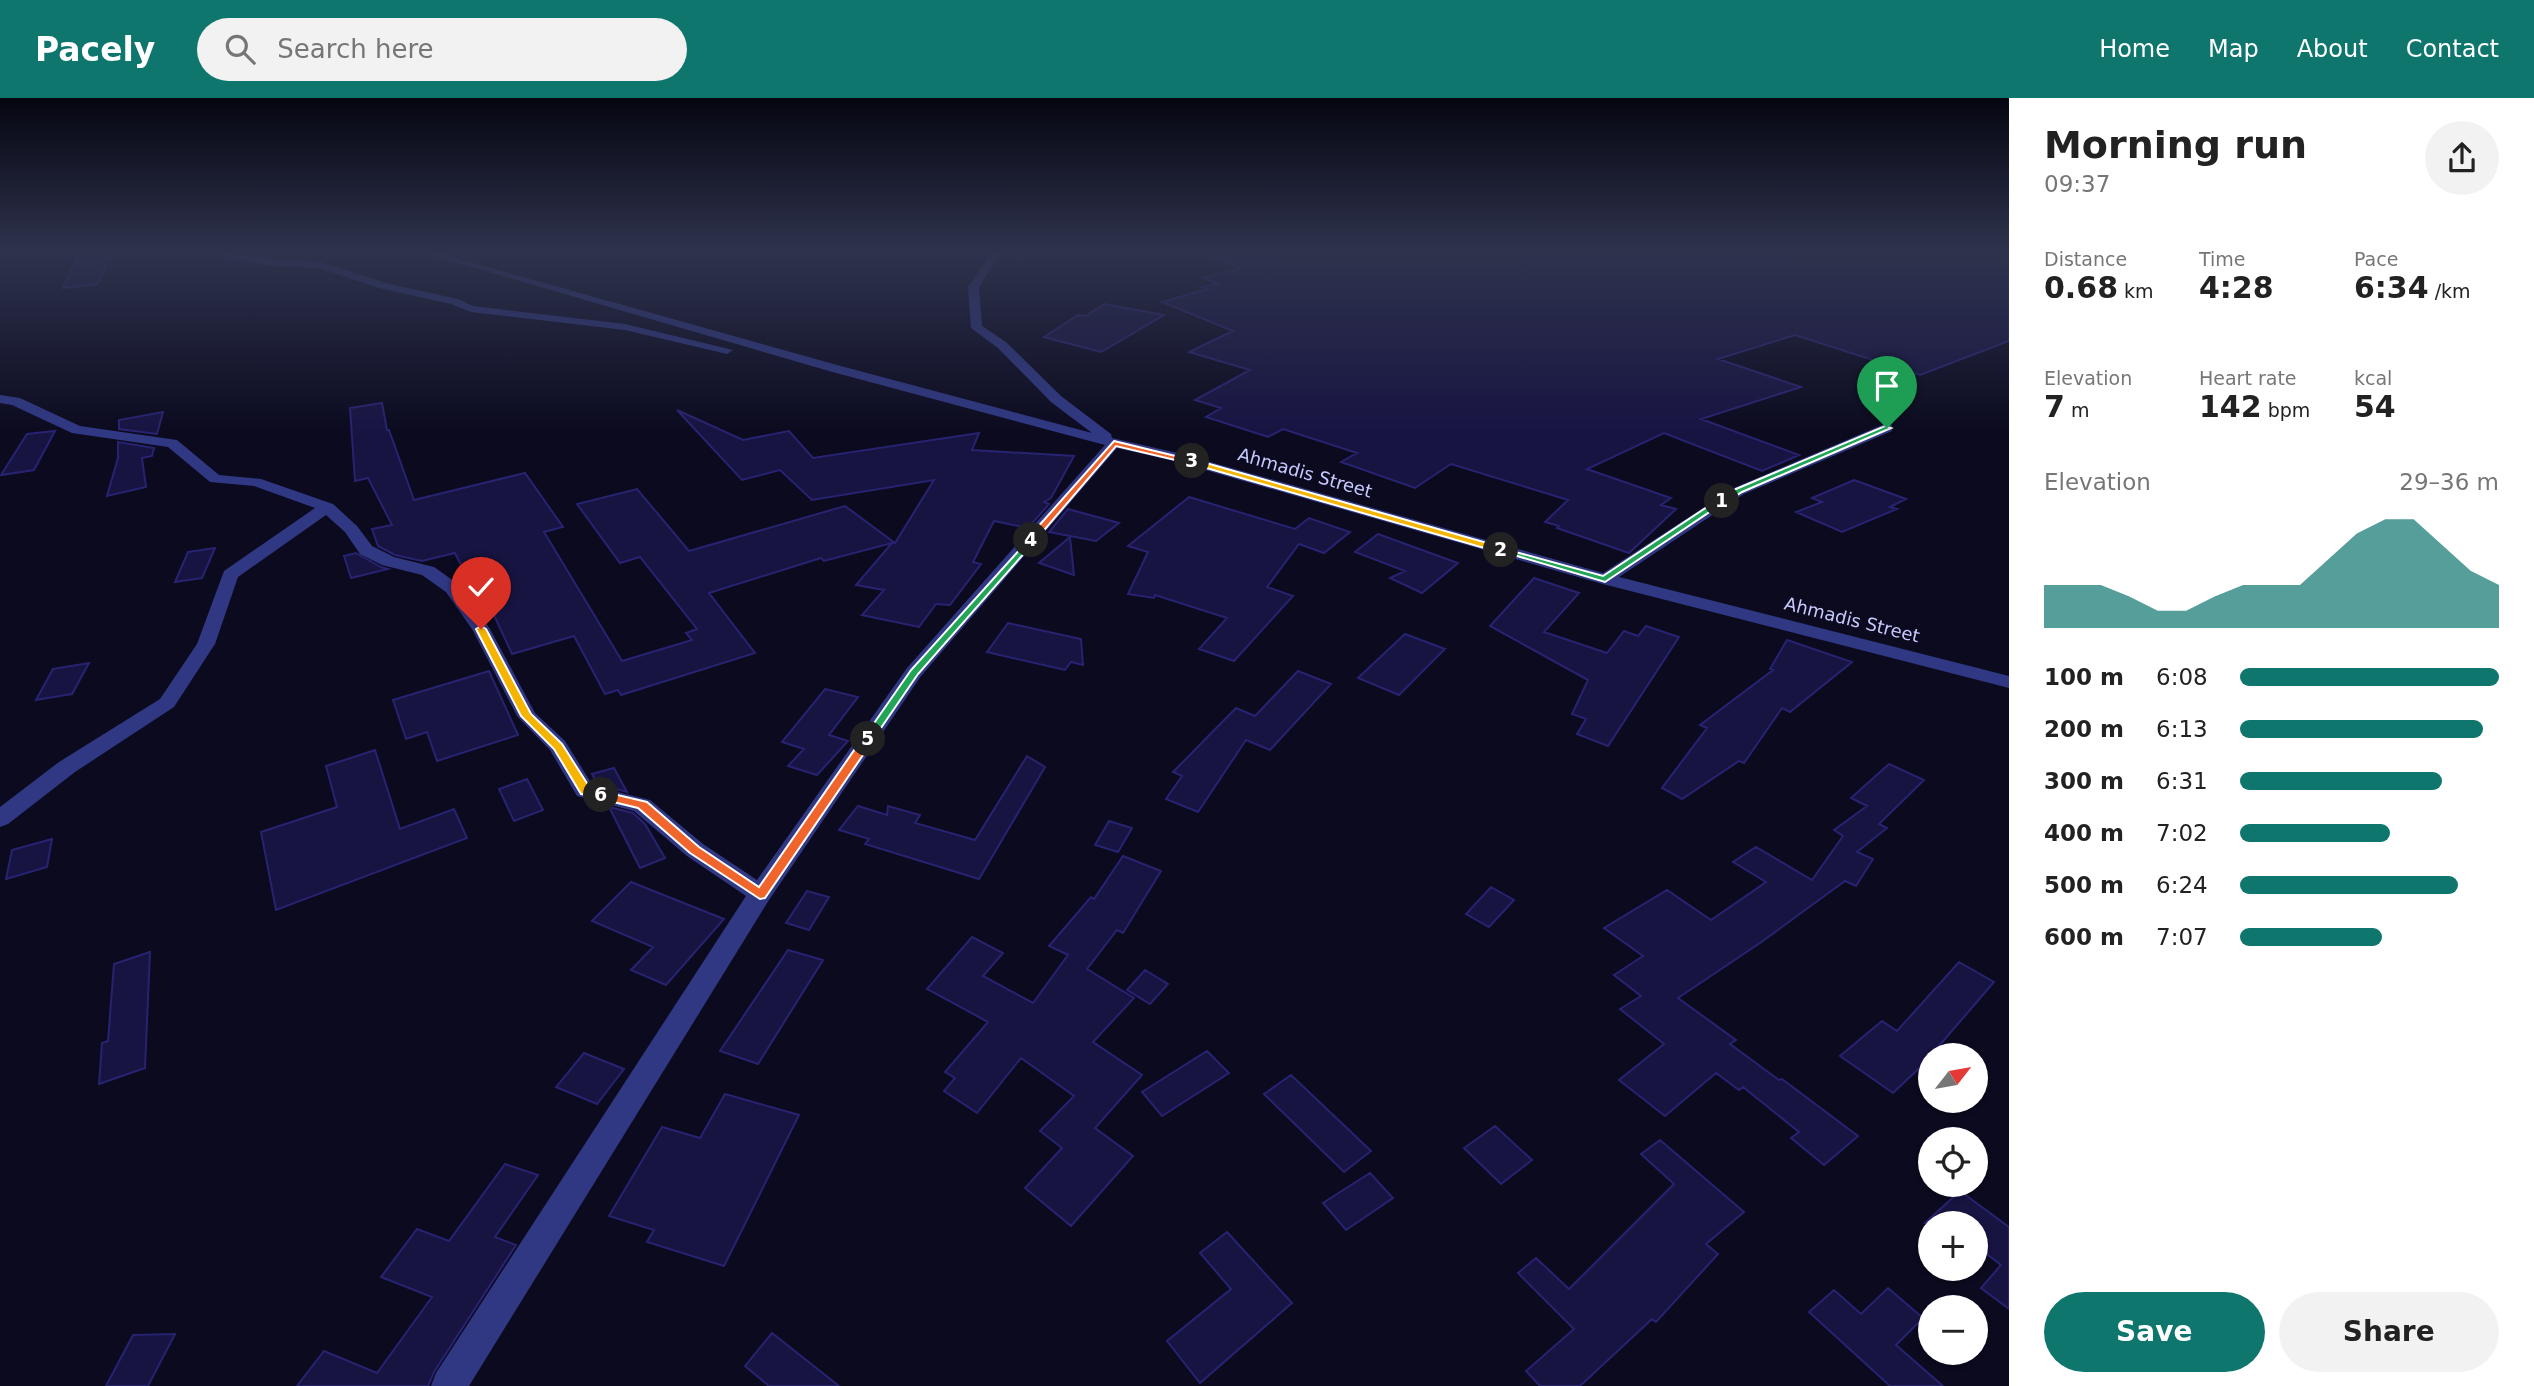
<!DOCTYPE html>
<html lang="en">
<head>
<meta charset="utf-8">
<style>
	:root { --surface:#fff; --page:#f2f2f2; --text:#222; --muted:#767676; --accent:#0f766e }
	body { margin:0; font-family:"DejaVu Sans",sans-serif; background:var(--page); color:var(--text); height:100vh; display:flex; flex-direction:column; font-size:26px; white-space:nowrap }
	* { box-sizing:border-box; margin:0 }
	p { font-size:23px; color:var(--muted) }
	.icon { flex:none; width:38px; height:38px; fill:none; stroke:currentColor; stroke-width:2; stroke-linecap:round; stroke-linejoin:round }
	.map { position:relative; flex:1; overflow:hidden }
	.details { display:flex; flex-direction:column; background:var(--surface); width:525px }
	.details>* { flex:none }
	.needle { width:46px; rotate:59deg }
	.buttons { position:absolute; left:1918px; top:945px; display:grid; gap:14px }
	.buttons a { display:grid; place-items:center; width:70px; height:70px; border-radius:50%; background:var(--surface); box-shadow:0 2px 5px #0004; font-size:35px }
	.pin { position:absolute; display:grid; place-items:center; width:60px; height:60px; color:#fff; margin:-72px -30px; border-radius:50% 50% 50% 0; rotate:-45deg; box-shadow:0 0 7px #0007 }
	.pin .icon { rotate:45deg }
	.km { position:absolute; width:35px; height:35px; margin:-18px; border-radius:50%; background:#222; color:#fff; font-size:19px; line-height:35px; text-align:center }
	.round { display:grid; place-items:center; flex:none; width:74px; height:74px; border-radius:37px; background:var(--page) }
	.headline { display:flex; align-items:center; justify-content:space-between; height:119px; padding:0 35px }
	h1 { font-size:38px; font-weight:700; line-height:52px }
	.metrics { display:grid; grid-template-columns:repeat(3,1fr); gap:10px; height:119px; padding:7px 35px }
	.metrics div { display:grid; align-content:center }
	.metrics b { font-size:30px; font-weight:700 }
	.metrics small { font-size:19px; font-weight:400 }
	.metrics p { font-size:19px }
	.chart { height:196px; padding:14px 35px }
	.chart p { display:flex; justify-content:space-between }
	.chart svg { width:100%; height:126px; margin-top:7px; fill:var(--accent); opacity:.7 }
	.primary-button { display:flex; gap:14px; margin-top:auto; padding:14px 35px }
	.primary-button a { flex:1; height:80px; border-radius:42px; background:var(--accent); color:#fff; font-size:28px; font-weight:700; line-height:80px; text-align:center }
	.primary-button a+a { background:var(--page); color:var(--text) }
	ul { padding:0 35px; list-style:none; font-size:23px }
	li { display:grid; grid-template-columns:112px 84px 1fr; align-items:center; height:52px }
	li i { height:18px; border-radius:9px; background:var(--accent) }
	header { display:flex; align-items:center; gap:42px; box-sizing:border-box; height:98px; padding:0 35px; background:var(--accent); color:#fff }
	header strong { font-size:33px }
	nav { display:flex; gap:38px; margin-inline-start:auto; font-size:24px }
	.search { width:490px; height:63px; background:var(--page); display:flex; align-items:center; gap:18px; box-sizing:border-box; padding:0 24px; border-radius:38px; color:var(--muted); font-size:26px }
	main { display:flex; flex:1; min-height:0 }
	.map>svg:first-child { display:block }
	.building { fill:#171442; stroke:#282371; stroke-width:2 }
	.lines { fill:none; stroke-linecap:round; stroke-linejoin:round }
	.minor { fill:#303884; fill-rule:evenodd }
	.split-1 { fill:#22a559; stroke:#fff; stroke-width:2 }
	.split-2 { fill:#22a559; stroke:#fff; stroke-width:2 }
	.split-3 { fill:#f5b400; stroke:#fff; stroke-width:2 }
	.split-4 { fill:#f0652b; stroke:#fff; stroke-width:2 }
	.split-5 { fill:#22a559; stroke:#fff; stroke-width:2 }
	.split-6 { fill:#f0652b; stroke:#fff; stroke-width:2 }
	.split-7 { fill:#f5b400; stroke:#fff; stroke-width:2 }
	.labels { text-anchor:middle; stroke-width:7; stroke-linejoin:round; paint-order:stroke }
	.far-street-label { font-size:18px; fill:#c8caff; stroke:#0b0a1f }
</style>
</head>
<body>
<header>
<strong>Pacely</strong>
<div class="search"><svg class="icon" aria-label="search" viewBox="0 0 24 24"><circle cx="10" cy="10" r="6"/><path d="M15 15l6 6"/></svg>Search here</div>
<nav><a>Home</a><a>Map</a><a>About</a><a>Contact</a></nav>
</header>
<main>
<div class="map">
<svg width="2009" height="1288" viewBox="0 0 2009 1288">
	<rect width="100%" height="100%" fill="#0b0a1f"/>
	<path class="building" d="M79,155H112L98,186L63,190Z
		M1207,155H1993L2009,159V243L1920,277L1795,237L1718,261L1801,289L1701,321L1799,357L1762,373L1664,335L1587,371L1671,400L1661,407L1676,411L1629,455L1557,430L1559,428L1545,424L1568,402L1451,366L1415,390L1341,364L1357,355L1283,331L1268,339L1206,319L1221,310L1195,302L1250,272L1189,254L1233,233L1162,204L1208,191L1202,189L1218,186L1203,180L1241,170Z
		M1104,206L1164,217L1101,254L1044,239L1078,217L1086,218Z
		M382,305L387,332H389L414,402L525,375L563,429L544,434L622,563L692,542L686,535L697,531L640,459L620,465L577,406L637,391L689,453L845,408L895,445L934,382L812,402L780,372L742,382L677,312L743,342L789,333L813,360L979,335L972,352L1074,358L1051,400L1044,404L1049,406L1028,430L994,423L973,464L981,466L950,507L936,506L919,529L862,517L884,492L856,487L892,445L824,463L821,460L709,495L755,555L621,597L618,592L605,596L574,538L512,556L487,502L479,504L455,455L422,463L395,457L378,448L372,431L392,427L368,380L355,383L350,310Z
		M163,314L157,336L119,331V322Z
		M55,333L34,372L1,377L27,336Z
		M118,344L154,350L152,358L142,360L146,389L107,398L118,360Z
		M1854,382L1906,401L1890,409L1897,411L1842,434L1796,414L1822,404L1812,400Z
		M1189,399L1295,431L1309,420L1350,434L1324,455L1299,446L1267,489L1293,498L1234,563L1199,551L1227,520L1155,497L1154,500L1128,496L1148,454L1128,448Z
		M1068,411L1119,425L1096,443L1049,434Z
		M1378,436L1458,465L1422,495L1390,480L1405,473L1355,454Z
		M1070,439L1074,477L1039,465Z
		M215,450L202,480L175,484L188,454Z
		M356,455L381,469L388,471L351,480L344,458Z
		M1534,480L1579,495L1544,534L1607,555L1624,533L1638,538L1646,528L1679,539L1608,648L1577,636L1586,621L1572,616L1588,582L1490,528Z
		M1008,525L1081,541L1083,567L1071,564L1065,572L987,554Z
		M1405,536L1445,551L1399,597L1358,580Z
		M1787,542L1852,564L1790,614L1782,610L1744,665L1739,663L1682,701L1662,690L1707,630L1700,627L1773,572L1770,571Z
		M89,565L72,596L36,602L53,571Z
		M489,573L518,637L437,663L427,634L406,641L393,602Z
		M1298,573L1331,586L1270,652L1246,642L1198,714L1166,701L1182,678L1173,674L1236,610L1255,618Z
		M825,591L858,599L829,637L848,643L817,677L788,668L804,651L782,644Z
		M375,652L400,731L454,711L467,740L276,812L261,734L337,709L326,668Z
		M1027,658L1045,669L979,781L865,746L869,741L839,732L858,708L887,717L888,708L920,717L915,725L975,742Z
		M1889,666L1924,682L1879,726L1887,730L1857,754L1873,761L1856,788L1845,783L1760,845L1678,900L1736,942L1730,946L1779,982L1782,981L1858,1038L1824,1067L1791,1040L1799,1034L1743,989L1739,992L1716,975L1665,1018L1619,982L1664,946L1620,911L1641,898L1614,877L1643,858L1604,830L1667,792L1711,822L1766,784L1733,764L1756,749L1812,782L1843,738L1834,732L1867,708L1851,700Z
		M614,670L627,694L597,686L592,676Z
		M527,681L543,712L514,723L499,691Z
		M609,709L633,715L645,726L665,760L640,770Z
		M1109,723L1132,730L1118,754L1095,747Z
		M52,741L47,769L6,781L12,752Z
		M1123,758L1161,773L1123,835L1117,832L1087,871L1134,900L1093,944L1142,977L1095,1030L1133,1058L1071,1128L1025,1090L1062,1050L1040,1033L1074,998L1021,960L977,1015L944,993L955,980L945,974L988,924L927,891L972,839L1003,855L983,878L1033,905L1068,857L1049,848L1091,799L1094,801Z
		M631,784L724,821L666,887L631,872L653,849L592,823Z
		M1491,789L1514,802L1489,829L1466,816Z
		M807,793L829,799L809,832L786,825Z
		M788,852L823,862L758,966L720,953Z
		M150,854L145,970L99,986L102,945L108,943L114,866Z
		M1959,864L1994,884L1932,956L1934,957H1930V960L1893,995L1840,958L1882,923L1897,933Z
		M1145,872L1168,886L1150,906L1127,892Z
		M1207,953L1229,975L1162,1018L1142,994Z
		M584,955L624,971L597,1006L556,989Z
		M1291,977L1371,1053L1344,1074L1264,996Z
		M725,996L799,1017L724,1168L647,1144L654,1132L609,1118L662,1029L700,1040Z
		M1495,1028L1532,1062L1501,1086L1464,1050Z
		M1660,1042L1744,1114L1706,1146L1718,1156L1656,1224L1652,1221L1580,1288H1540L1526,1273L1574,1231L1518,1175L1536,1160L1569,1191L1674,1086L1641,1056Z
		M505,1066L538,1077L495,1139L516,1147L434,1274L428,1288H297L324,1253L377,1275L432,1199L381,1179L417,1131L449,1143Z
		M1370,1075L1393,1100L1346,1132L1323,1105Z
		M1960,1093L2009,1129V1211L1981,1190L2001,1167L1976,1148V1125H1925Z
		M1227,1134L1292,1205L1200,1285L1167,1243L1231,1191L1200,1155Z
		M1888,1190L1923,1220L1896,1247L1943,1288H1890L1809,1214L1834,1192L1861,1216Z
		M772,1235L839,1288H769L745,1268Z
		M175,1236L148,1288H106L133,1237Z"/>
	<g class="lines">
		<path class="minor" d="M209,155L320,164L386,185L458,201L473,208L625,226L733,252L727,256L625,232L471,214L451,206L379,190L319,170L272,168Z
			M424,155H438L837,267L1092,335L1051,304L998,250L971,230L968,189L991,155H1001L979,189L982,228L1006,244L1061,298L1111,336L1112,340L1182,356L1603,475L1734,390L1882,327H1892V333L1744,396L1619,479L2009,578V590L1599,485L1174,363L1117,350L921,578L769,802L469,1288H431L436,1275L746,798L687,758L634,713L577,698L550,652L517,618L472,531L446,494L422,477L382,467L360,456L345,434L326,417L238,479L215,546L174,609L75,674L8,726L0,729V709L59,664L160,601L197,546L224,473L315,410L254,388L210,384L168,349L72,335L12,307L0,305V297L20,300L80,328L177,342L219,377L261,381L333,406L357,428L372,448L394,459L434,469L458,486L490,531L535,615L565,643L593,688L650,702L703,746L757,782L907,570L1105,347L829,273Z"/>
	</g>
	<linearGradient id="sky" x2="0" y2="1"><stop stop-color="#060611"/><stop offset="0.46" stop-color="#2e334d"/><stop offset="1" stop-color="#2e334d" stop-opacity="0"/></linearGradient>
	<rect width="2009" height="335" fill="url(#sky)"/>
	<path class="split-1" d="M1885,328L1891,330L1742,394L1725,405L1718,403L1736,391Z"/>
	<path class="split-2" d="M1719,401L1726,403L1605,484L1497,452L1501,450L1603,478Z"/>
	<path class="split-3" d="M1192,361L1505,450L1506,452L1498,454L1189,365Z"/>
	<path class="split-4" d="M1114,343L1196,363L1192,366L1116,348L1034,444H1028V440Z"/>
	<path class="split-5" d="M1031,439L1035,442L1034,444L918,576L872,643H864L863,641L911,572Z"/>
	<path class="split-6" d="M868,637L874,641L765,800L760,801L690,755L638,710L597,700L595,697L601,693L647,704L699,749L759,789L864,638Z"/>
	<path class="split-7" d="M481,528L486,531L531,616L562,646L590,690L606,694V700L581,696L554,651L521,618L476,531Z"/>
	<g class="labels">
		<g class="far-street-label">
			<text transform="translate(1305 375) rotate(16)" y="6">Ahmadis Street</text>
			<text transform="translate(1852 522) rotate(14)" y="6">Ahmadis Street</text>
		</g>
	</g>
</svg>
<div class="buttons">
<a><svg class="needle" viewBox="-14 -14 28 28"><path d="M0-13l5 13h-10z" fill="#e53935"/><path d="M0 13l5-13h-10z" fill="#767676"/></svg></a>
<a><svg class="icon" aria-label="locate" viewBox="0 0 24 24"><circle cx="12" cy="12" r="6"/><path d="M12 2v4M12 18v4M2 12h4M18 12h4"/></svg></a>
<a>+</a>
<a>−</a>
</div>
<div class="pin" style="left:1887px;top:330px;background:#1e9e55"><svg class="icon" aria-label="arrive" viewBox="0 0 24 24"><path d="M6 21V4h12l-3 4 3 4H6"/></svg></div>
<div class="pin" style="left:481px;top:531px;background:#d93025"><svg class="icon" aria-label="check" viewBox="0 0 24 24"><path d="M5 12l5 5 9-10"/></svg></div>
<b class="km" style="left:1722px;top:403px">1</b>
<b class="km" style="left:1501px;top:452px">2</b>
<b class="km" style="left:1192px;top:363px">3</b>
<b class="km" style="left:1031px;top:442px">4</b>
<b class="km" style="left:868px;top:641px">5</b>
<b class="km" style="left:601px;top:697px">6</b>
</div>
<section class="details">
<div class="headline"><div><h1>Morning run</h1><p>09:37</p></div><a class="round"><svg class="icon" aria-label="share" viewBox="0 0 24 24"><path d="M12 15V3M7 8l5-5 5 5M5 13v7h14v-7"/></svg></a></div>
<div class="metrics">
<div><p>Distance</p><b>0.68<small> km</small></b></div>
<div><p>Time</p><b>4:28</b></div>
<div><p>Pace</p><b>6:34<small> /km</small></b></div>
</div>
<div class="metrics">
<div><p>Elevation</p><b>7<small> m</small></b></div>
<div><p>Heart rate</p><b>142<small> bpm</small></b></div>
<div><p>kcal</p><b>54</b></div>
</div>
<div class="chart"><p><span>Elevation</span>29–36 m</p>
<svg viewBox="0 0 160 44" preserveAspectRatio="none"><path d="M0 44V29L10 29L20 29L30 33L40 38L50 38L60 33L70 29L80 29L90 29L100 20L110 11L120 6L130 6L140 15L150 24L160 29V44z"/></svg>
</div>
<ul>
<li><b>100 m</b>6:08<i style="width:100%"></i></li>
<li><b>200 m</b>6:13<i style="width:94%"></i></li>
<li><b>300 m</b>6:31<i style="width:78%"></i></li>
<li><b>400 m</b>7:02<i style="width:58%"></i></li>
<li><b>500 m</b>6:24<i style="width:84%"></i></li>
<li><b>600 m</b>7:07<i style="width:55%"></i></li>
</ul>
<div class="primary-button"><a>Save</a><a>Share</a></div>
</section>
</main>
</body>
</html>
